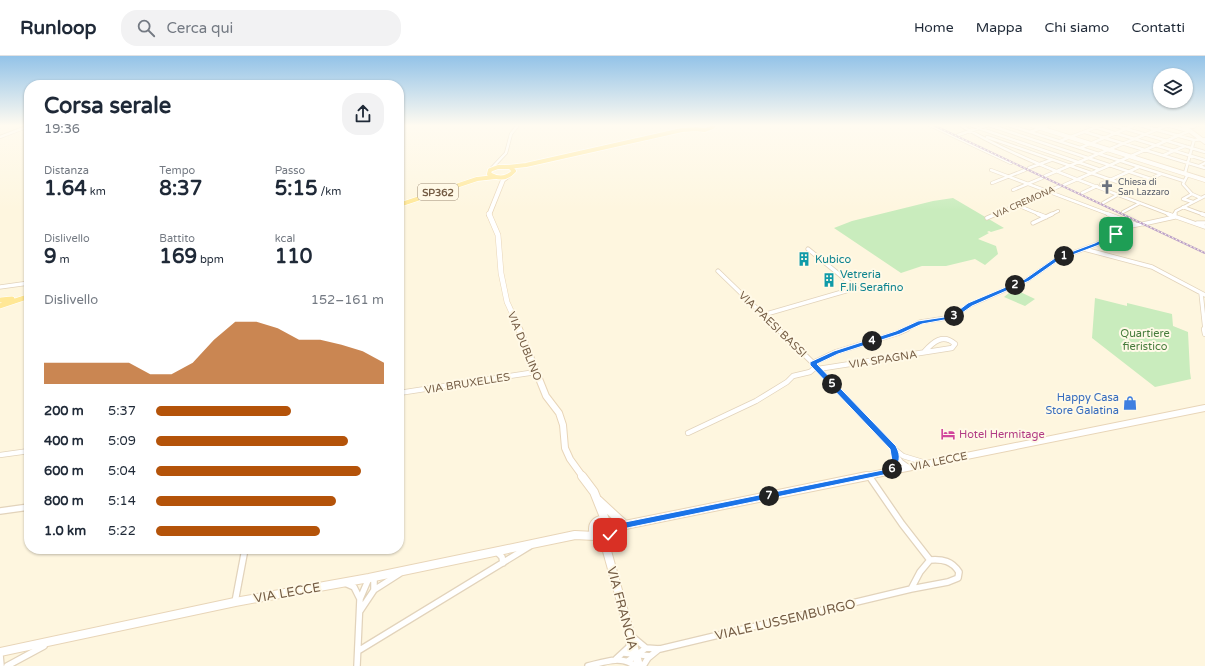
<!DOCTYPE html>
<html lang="it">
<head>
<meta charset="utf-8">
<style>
	:root { --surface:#fff; --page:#f2f2f3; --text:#1f2937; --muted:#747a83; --line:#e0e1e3; --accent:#b45309 }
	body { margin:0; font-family:"Varela Round",sans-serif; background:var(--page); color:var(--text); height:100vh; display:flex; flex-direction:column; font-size:15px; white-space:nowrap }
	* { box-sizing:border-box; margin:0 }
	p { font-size:13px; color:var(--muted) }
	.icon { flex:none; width:22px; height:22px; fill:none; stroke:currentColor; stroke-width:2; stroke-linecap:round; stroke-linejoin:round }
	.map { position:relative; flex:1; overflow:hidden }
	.sheet { position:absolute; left:24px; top:24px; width:380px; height:474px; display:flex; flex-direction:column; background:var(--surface); border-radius:16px; box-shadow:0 1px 3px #0004 }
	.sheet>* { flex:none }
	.controls { position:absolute; left:1153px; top:12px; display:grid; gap:8px }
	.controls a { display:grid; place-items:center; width:40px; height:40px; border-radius:50%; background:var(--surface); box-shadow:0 1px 3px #0004; font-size:20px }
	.pin { position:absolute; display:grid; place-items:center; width:34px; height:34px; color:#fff; margin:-17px; border-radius:8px; box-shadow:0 2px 6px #0006 }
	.km { position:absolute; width:20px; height:20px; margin:-10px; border-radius:50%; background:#222; color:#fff; font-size:11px; line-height:20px; text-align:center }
	.round { display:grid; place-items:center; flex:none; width:42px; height:42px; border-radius:16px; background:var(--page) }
	.overview { display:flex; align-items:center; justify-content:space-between; height:68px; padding:0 20px }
	h1 { font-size:22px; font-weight:700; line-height:30px }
	.metrics { display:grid; grid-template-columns:repeat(3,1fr); gap:6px; height:68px; padding:4px 20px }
	.metrics div { display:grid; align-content:center }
	.metrics b { font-size:20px; font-weight:700 }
	.metrics small { font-size:11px; font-weight:400 }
	.metrics p { font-size:11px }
	.chart { height:112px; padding:8px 20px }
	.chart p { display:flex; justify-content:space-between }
	.chart svg { width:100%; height:72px; margin-top:4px; fill:var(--accent); opacity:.7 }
	ul { padding:0 20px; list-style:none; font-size:13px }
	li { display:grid; grid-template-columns:64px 48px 1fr; align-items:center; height:30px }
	li i { height:10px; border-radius:5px; background:var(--accent) }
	header { display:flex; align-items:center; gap:24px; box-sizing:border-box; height:56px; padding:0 20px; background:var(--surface); border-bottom:1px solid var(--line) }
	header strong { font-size:19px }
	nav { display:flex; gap:22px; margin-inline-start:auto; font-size:14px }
	.search { width:280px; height:36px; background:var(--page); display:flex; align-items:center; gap:10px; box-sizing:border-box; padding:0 14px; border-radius:16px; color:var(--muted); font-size:15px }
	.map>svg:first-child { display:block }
	.green { fill:#c9ecbd }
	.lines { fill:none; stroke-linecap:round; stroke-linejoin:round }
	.street-far3-casing { stroke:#e2d3bb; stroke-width:4 }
	.street-far2-casing { stroke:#e2d3bb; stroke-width:5 }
	.street-far1-casing { stroke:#e2d3bb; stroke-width:6 }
	.street-casing { stroke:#e2d3bb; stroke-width:8 }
	.secondary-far3-casing { stroke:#e8d5b8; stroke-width:5.5 }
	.secondary-far2-casing { stroke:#e8d5b8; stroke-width:6 }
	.secondary-far1-casing { stroke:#e8d5b8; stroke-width:8 }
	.secondary-casing { stroke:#e8d5b8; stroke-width:10 }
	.primary-far1-casing { stroke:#fff; stroke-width:5.5 }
	.primary-casing { stroke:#fff; stroke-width:6 }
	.street-far3 { stroke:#fff; stroke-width:2.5 }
	.street-far2 { stroke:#fff; stroke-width:3.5 }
	.street-far1 { stroke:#fff; stroke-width:4.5 }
	.street { stroke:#fff; stroke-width:5.5 }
	.secondary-far3 { stroke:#fff; stroke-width:4 }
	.secondary-far2 { stroke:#fff; stroke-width:5 }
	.secondary-far1 { stroke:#fff; stroke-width:6 }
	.secondary { stroke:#fff; stroke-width:8 }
	.primary-far1 { stroke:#ffe795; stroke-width:4 }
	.primary { stroke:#ffe795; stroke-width:5 }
	.rail-casing { stroke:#ba9ec7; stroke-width:2 }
	.rail { stroke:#fff9e7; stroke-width:1; stroke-dasharray:2; stroke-linecap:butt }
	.route { fill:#1a73e8; stroke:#fff }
	.labels { text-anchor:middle; stroke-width:4; stroke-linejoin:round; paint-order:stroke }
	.far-worship-label { font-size:9px; fill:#5b616d; stroke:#fff9e7; text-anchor:start }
	.far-street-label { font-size:9px; fill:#755d45; stroke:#fff9e7 }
	.shield { fill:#fff9e7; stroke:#9e8c76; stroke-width:1 }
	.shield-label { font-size:10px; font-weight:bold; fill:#755d45 }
	.culture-label { font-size:11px; fill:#0d838f; stroke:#fff9e7; text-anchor:start }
	.street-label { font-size:11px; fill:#755d45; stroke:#fff9e7 }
	.park-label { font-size:11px; fill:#467c3c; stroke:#fff9e7 }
	.shop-label { font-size:11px; fill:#366cbe; stroke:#fff9e7; text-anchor:end }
	.hotel-label { font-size:11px; fill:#b23c85; stroke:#fff9e7; text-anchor:start }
	.near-street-label { font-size:13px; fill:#755d45; stroke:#fff9e7 }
</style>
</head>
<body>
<header>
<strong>Runloop</strong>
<div class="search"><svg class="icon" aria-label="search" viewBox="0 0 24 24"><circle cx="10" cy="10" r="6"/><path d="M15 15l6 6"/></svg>Cerca qui</div>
<nav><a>Home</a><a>Mappa</a><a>Chi siamo</a><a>Contatti</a></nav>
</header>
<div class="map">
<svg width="1205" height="610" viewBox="0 0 1205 610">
	<rect width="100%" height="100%" fill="#fef6df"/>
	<path class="green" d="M953,142L1004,172L991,176L989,175L987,176L989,177L978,183L996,190L998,198L985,209L975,203L946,210H922L901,217L834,172L852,165L933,145Z
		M1014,233L1035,243L1025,250L1004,241Z
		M1095,242L1127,250V247L1172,258L1173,270L1188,276L1190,316L1191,323L1155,331L1092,282Z"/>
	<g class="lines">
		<defs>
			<path id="street-far3" d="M930,69L1011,107
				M960,69C1026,108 1100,131 1171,159
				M970,69L1098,113
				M989,69L1151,123
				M1008,69L1184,125
				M1088,69L1205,104
				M1113,69L1205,96
				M1139,69L1194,84L1205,83
				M1167,69L1188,75
				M1183,69L1193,71L1197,69
				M1030,76L1049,69
				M1085,76L1205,112
				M958,79L988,69
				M0,81L29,70
				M987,81L1120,127
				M1060,85L1102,69
				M1080,92L1135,69
				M1164,99L1185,90
				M1199,110L1205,107
				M1029,112L1051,104
				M490,114L506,97L511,78L518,69
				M991,114L1111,159
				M1185,117L1194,84
				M1188,118L1183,128L1192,138
				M1045,120L1168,69
				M1146,125L1161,118
				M992,127L1025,114
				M1101,128L1139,111
				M1064,129L1189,75
				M1013,134L1042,122
				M1082,137L1097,130
				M1193,146L1183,143L1192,138L1201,142
				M1103,147L1119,138
				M1017,149L1041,159
				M1183,151L1205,159
				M1123,156L1140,147
				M994,159L1060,130
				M1050,159L1058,155
				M1174,159L1176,155L1205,140"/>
			<path id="street-far2" d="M1038,158L1046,161
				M1108,158L1135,168
				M1168,158L1205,171
				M1202,158L1205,159
				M1173,161L1175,158
				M987,162L996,158
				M1033,167L1052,158
				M1197,167H1205
				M1143,168L1175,161
				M808,193L856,232
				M1084,193L1152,211L1205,239
				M718,215L779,274
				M0,231L29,227
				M1201,237L1205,274
				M763,259L856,232
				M905,274L920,266L953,261L970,249L1027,224L1057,203L1097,188L1126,171L1141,168"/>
			<path id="street-far1" d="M778,273L813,307L893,392L903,400L926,407
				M1204,273L1205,278
				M813,307L836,296L898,277L907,273
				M818,313L952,292L955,288C943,277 933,286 924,296
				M399,337L536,316
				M688,377L756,345L787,326L793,320L810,316L816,311
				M0,399L29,395
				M896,399L901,406L908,411
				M891,415L895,404L893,392"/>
			<path id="street" d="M869,420L902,468L930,504
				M0,455L29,451
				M497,496L502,501L503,507
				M930,504C943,503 952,505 959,516L958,522L948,526L911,533L920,516Z
				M345,527L354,531L360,543L357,610
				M360,543L369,522L374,524V534
				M235,546L245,493
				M360,555L374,534L399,518
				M634,582L646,592L660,593L911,533
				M358,595L530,490
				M624,597L650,600
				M0,599L1,610
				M616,603L629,591L630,583
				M628,605L646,592
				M7,610L44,590
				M588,610C604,606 621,599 635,610
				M643,610L648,602L659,593"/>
			<path id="secondary-far3" d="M1031,69L1205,124
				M1182,69L1205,86
				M489,159L503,124L508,120"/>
			<path id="secondary-far2" d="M489,158L498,179L501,217L507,246L520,274"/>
			<path id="secondary-far1" d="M519,273L546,340L559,357L563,369L565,392L570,403L583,421
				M862,421L1205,352"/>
			<path id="secondary" d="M582,420L594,436L606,466
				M598,444L624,468
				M593 473a9 9 0 1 1 18 0a9 9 0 1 1-18 0Z
				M608,467L614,469H625L867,420
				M609,480L607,495L639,610
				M0,596L235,546L369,522L575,479L595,480"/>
			<path id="primary-far1" d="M695,73L705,74L713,71V69
				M498,111H510L514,115C507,123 498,123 489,118L490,114Z
				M507,111L526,109L682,74L697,73
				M399,149L477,123L495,121"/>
			<path id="primary" d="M1,244L12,243
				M0,250L27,241"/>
		</defs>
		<use href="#street-far3" class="street-far3-casing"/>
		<use href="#street-far2" class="street-far2-casing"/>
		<use href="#street-far1" class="street-far1-casing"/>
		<use href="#street" class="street-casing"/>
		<use href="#secondary-far3" class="secondary-far3-casing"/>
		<use href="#secondary-far2" class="secondary-far2-casing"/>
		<use href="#secondary-far1" class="secondary-far1-casing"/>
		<use href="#secondary" class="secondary-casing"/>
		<use href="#primary-far1" class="primary-far1-casing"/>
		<use href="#primary" class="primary-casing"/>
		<use href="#street-far3" class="street-far3"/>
		<use href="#street-far2" class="street-far2"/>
		<use href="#street-far1" class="street-far1"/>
		<use href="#street" class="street"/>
		<use href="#secondary-far3" class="secondary-far3"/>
		<use href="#secondary-far2" class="secondary-far2"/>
		<use href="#secondary-far1" class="secondary-far1"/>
		<use href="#secondary" class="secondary"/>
		<use href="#primary-far1" class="primary-far1"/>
		<use href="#primary" class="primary"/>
		<defs>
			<path id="rail" d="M933,69L1205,197"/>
		</defs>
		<use href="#rail" class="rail-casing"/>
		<use href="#rail" class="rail"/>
	</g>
	<linearGradient id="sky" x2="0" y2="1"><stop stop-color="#93c3e8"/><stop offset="0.45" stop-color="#fffbf1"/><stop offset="1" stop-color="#fffbf1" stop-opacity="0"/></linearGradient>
	<rect width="1205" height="154" fill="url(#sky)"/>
	<path class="route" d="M1116,176L1118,178V179L1099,189L1059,204L1029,225L972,250L955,262L922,268L900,278L838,298L817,308L896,390C902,402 899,406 893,417L627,472L613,481H607L606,479L607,476L625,466L888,413L892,405L890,393L810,309V306L834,295L896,275L918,265L951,260L968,247L1025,223L1055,202L1095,187Z"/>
	<defs>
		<symbol id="church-bare" viewBox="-9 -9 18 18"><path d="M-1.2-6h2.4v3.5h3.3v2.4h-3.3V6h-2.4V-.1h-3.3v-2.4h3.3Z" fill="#6b7280" stroke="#fff9e7" stroke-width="2.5" paint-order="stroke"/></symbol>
		<symbol id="building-bare" viewBox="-9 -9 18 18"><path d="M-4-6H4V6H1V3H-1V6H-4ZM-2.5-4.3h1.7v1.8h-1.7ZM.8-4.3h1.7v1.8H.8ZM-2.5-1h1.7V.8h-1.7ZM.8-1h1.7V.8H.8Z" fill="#0f9aa8" stroke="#fff9e7" stroke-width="2.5" paint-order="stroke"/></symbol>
		<symbol id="shop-bare" viewBox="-9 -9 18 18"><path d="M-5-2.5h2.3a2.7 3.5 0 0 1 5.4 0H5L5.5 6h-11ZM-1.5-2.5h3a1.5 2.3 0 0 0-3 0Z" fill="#3f7fe0" stroke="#fff9e7" stroke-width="2.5" paint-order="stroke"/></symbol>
		<symbol id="hotel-bare" viewBox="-9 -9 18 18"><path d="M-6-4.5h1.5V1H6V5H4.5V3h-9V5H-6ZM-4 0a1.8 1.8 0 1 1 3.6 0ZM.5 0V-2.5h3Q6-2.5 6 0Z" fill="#d1479c" stroke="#fff9e7" stroke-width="2.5" paint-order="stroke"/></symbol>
	</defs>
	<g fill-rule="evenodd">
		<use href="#church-bare" x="1097" y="121" width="20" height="20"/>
		<use href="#building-bare" x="794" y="193" width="20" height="20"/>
		<use href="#building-bare" x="819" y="214" width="20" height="20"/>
		<use href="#shop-bare" x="1120" y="337" width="20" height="20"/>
		<use href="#hotel-bare" x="938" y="368" width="20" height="20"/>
	</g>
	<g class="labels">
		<g class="far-worship-label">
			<text x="1118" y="129">Chiesa di<tspan x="1118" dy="10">San Lazzaro</tspan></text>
		</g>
		<g class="far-street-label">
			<text transform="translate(1024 146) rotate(-24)" y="3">VIA CREMONA</text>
		</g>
		<rect class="shield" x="418" y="128" width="40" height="16" rx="3"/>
		<g class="shield-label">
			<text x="438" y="140">SP362</text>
		</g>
		<g class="culture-label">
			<text x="815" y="207">Kubico</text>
			<text x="840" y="222">Vetreria<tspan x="840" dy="13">F.lli Serafino</tspan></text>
		</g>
		<g class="street-label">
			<text transform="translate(773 268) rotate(44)" y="4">VIA PAESI BASSI</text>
			<text transform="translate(525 290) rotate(68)" y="4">VIA DUBLINO</text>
			<text transform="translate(883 303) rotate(-9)" y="4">VIA SPAGNA</text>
			<text transform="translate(467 327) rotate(-9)" y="4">VIA BRUXELLES</text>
			<text transform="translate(939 405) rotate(-12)" y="4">VIA LECCE</text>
		</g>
		<g class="park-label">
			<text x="1145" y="281">Quartiere<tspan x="1145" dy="13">fieristico</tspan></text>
		</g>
		<g class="shop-label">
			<text x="1119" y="345">Happy Casa<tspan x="1119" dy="13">Store Galatina</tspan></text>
		</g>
		<g class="hotel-label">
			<text x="959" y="382">Hotel Hermitage</text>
		</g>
		<g class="near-street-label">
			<text transform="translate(287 536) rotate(-10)" y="5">VIA LECCE</text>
			<text transform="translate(623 552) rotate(75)" y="5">VIA FRANCIA</text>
			<text transform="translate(785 563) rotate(-13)" y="5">VIALE LUSSEMBURGO</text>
		</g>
	</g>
</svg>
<div class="controls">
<a><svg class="icon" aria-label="layers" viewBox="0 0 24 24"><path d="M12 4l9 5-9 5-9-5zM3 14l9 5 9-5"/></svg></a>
</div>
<div class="pin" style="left:1116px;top:178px;background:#1e9e55"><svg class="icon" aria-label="arrive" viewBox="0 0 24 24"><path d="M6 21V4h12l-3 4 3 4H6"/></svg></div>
<div class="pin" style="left:610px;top:479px;background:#d93025"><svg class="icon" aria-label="check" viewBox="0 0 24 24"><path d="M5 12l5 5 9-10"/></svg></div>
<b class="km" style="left:1064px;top:200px">1</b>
<b class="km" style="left:1015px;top:229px">2</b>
<b class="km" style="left:954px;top:260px">3</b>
<b class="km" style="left:872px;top:285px">4</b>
<b class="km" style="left:832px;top:328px">5</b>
<b class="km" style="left:892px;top:413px">6</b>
<b class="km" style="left:769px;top:440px">7</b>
<section class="sheet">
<div class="overview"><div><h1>Corsa serale</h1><p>19:36</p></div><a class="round"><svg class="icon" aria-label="share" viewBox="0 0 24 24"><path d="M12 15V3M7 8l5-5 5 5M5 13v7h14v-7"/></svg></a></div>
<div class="metrics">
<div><p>Distanza</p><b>1.64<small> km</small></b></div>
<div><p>Tempo</p><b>8:37</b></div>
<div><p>Passo</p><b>5:15<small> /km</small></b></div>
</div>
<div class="metrics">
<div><p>Dislivello</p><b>9<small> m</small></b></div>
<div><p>Battito</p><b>169<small> bpm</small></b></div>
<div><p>kcal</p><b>110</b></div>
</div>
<div class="chart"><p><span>Dislivello</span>152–161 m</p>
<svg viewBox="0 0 160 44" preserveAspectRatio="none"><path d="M0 44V31L10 31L20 31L30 31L40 31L50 38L60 38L70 31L80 17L90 6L100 6L110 10L120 17L130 17L140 20L150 24L160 31V44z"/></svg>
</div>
<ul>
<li><b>200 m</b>5:37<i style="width:59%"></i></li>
<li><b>400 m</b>5:09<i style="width:84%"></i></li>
<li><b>600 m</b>5:04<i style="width:90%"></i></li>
<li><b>800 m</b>5:14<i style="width:79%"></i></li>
<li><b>1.0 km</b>5:22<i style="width:72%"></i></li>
</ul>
</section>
</div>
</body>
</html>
